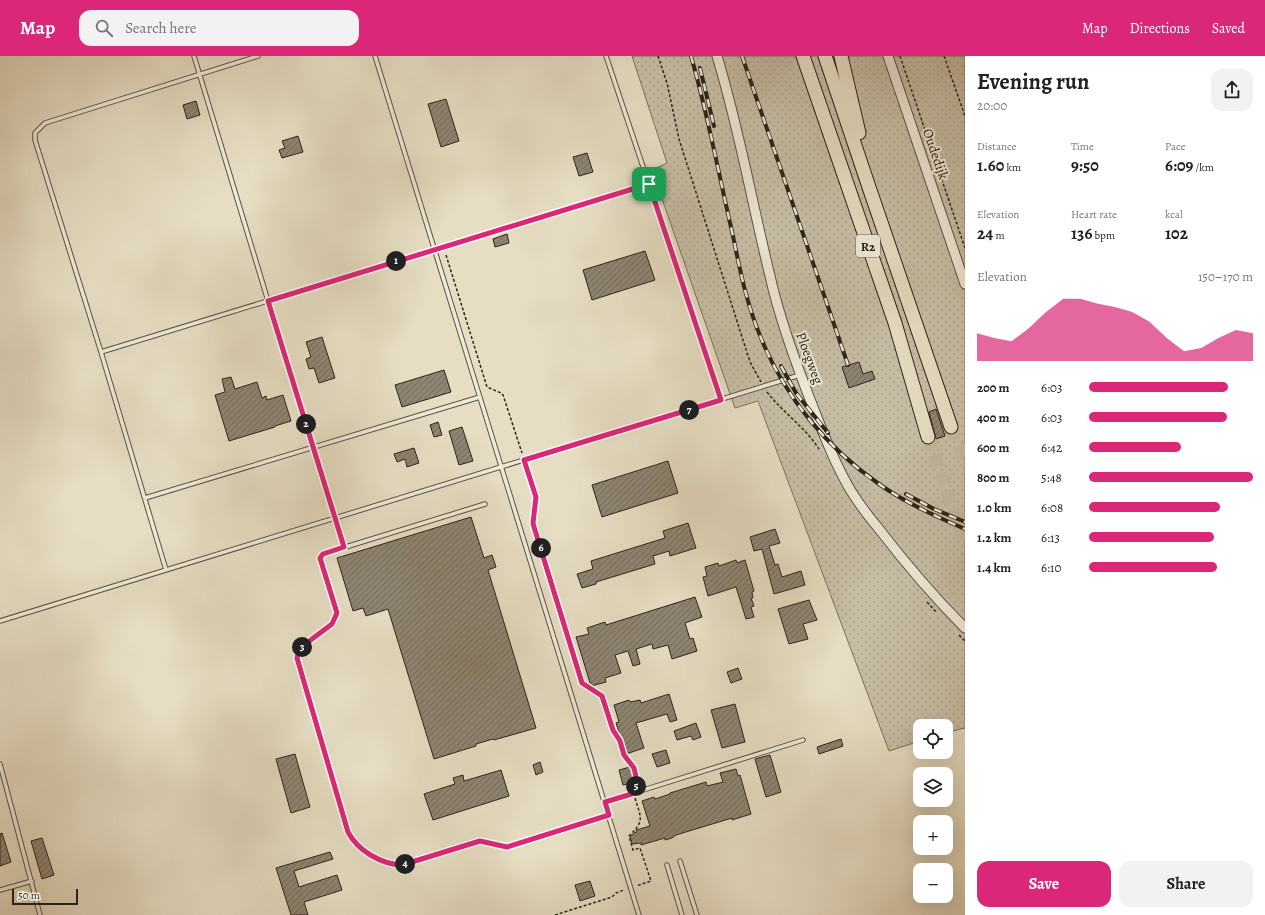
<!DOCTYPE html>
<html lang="en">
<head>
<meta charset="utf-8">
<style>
	:root { --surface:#fff; --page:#f2f2f2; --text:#202124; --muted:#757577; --accent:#db2777 }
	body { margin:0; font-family:Alegreya,serif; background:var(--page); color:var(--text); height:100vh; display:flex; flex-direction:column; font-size:15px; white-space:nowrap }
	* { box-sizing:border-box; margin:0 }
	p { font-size:13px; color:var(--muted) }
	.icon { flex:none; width:22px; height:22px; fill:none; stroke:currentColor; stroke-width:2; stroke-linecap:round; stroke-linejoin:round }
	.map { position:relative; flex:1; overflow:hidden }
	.drawer { display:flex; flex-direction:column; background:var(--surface); width:300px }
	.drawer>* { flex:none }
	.buttons { position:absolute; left:913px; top:663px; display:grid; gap:8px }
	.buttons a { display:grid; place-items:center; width:40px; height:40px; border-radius:8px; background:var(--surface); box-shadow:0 4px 16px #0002; font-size:20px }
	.scale { position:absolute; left:12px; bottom:10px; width:66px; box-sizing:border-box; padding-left:4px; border:2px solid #2d241a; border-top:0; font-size:11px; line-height:14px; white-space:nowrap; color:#2d241a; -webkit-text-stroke:3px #efe9d8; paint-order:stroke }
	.pin { position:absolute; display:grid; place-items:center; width:34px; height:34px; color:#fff; margin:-17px; border-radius:8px; box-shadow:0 2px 6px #0006 }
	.km { position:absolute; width:20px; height:20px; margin:-10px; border-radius:50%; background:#222; color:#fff; font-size:11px; line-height:20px; text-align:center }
	.round { display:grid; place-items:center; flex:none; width:42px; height:42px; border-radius:12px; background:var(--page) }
	.headline { display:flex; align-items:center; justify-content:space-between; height:68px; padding:0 12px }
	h1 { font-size:22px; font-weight:700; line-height:30px }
	.metrics { display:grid; grid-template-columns:repeat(3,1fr); gap:6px; height:68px; padding:4px 12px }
	.metrics div { display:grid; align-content:center }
	.metrics b { font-size:17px; font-weight:700 }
	.metrics small { font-size:11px; font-weight:400 }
	.metrics p { font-size:11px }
	.chart { height:112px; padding:8px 12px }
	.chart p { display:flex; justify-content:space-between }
	.chart svg { width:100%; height:72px; margin-top:4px; fill:var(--accent); opacity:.7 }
	.action { display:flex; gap:8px; margin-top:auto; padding:8px 12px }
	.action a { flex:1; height:46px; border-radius:12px; background:var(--accent); color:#fff; font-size:16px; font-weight:700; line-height:46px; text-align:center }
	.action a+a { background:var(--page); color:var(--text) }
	ul { padding:0 12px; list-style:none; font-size:13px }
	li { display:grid; grid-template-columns:64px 48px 1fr; align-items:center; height:30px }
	li i { height:10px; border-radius:5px; background:var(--accent) }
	header { display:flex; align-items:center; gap:24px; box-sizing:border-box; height:56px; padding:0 20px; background:var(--accent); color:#fff }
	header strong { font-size:19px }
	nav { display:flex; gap:22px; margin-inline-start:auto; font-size:14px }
	.search { width:280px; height:36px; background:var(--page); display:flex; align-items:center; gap:10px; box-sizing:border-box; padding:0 14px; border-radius:12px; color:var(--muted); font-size:15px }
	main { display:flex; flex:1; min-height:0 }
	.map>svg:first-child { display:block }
	.grass { fill:url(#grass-dots); stroke:#7a7160 }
	.building { fill:url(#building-hatch); stroke:#2d241a }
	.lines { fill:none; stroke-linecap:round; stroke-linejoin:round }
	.motorway-tunnel { stroke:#c1b8a1; stroke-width:13; stroke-dasharray:13 6; stroke-linecap:butt }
	.service-casing { stroke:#5b5244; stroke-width:5.5 }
	.tertiary-casing { stroke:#5b5244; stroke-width:11 }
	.motorway-casing { stroke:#2d241a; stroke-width:15 }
	.path { stroke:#2d241a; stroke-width:1.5; stroke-dasharray:3 2; stroke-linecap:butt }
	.service { stroke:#efe9d8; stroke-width:3.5 }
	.tertiary { stroke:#efe9d8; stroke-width:9 }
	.motorway { stroke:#e6ddc3; stroke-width:13 }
	.rail-casing { stroke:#2d241a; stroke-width:4 }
	.rail { stroke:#efe9d8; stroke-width:2.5; stroke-dasharray:8; stroke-linecap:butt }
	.route-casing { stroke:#fff; stroke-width:8 }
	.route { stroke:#db2777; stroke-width:5 }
	.labels { text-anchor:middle; stroke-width:4; stroke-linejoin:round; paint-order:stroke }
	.shield { fill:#efe9d8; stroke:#675f53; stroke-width:1 }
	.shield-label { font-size:13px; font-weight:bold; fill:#2d241a }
	.street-label { font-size:14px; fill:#2d241a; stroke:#efe9d8 }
</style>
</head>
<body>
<header>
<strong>Map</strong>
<div class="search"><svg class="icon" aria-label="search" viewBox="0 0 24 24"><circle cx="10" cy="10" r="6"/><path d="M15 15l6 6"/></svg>Search here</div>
<nav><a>Map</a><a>Directions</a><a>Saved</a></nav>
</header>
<main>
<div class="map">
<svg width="965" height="859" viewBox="0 0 965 859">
	<defs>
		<pattern id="grass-dots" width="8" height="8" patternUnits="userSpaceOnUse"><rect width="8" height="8" fill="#c7bea6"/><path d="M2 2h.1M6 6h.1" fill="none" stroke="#aba38e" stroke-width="1.8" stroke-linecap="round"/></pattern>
		<pattern id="building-hatch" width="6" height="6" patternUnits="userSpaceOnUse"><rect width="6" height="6" fill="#8d8472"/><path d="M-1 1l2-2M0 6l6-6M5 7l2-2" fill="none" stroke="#746c5d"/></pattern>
	</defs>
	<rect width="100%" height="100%" fill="#e6ddc3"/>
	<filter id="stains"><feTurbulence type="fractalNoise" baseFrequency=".005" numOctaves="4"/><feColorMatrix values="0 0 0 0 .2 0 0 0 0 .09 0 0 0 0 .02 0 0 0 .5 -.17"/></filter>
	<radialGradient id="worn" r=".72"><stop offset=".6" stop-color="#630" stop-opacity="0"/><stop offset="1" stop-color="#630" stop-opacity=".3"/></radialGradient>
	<path class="grass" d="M632,0H965V673L964,672L946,677V670H920V685L889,695L758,345L735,352L652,114L667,107Z"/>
	<path class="building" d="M446,43L459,85L441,91L428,48Z
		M196,45L200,59L187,63L183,49Z
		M298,80L303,96L282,102L279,94L285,92L282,85Z
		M587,97L593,116L579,120L573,101Z
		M507,178L509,187L495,191L493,183Z
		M645,195L655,224L592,244L583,214Z
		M322,281L335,322L319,327L314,312L309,313L306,303L311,301L306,286Z
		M859,306L863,318L872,315L875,323L849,332L842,311Z
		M444,314L451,336L402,351L395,329Z
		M231,321L235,333L257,326L262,342L266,340L267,344L283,339L291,365L275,370V371L229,385L215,339L225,336L222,323Z
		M936,353L945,380L936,383L929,356Z
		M438,366L442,379L434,381L430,369Z
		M462,371L473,405L459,409L449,375Z
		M414,392L419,407L407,411L405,403L397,406L394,398Z
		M668,405L678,437L602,461L592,429Z
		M471,461L484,502L492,499L496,511L488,514L536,672L494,684L493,683L476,688V690L434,703L388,553L366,560L363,552L353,555L337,502Z
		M688,467L696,492L670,500L669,495L653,500L655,508L596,526V528L582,532L577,518L593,513L591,505L665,482L663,475Z
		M775,473L780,487L769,490L775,509L778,508L782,521L801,515L805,529L774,538L762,493L754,495L750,481Z
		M736,504L737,507L745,504L754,535L752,536L753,542H751L754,550L751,551L754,561L746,563L736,531L708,540L703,521L707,520L705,511L718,507L719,510Z
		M695,541L702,561L685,567L690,583L693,582L697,595L672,603L668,589L653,593L652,588L636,593L640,608L633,610L628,595L615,599L621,617L605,622L606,626L591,630L576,581L589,578L587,572L605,566L606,569Z
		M809,544L817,564L803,568L808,583L789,588L778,553Z
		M738,612L742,623L731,627L727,616Z
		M669,638L677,664L670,666L667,658L636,667L644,692L626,698L616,667L619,666L614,649L629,644L630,646L640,644L641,647Z
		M735,648L745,686L722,692L711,654Z
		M696,667L701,681L693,684L691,680L677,684L674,675Z
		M841,683L843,690L819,698L817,691Z
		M666,694L670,707L657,711L652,698Z
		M295,698L310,751L291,757L276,703Z
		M770,699L781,736L766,741L755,703Z
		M540,706L543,716L536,719L533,709Z
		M630,711L635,726L623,729L619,714Z
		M736,713L738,720L740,719L751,758L732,764V762L676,779L672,782L665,784V782L641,789V787L632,788L630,780L634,778V777L637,776L636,774L650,770L642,745L654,741L655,743L670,738V737L706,726L707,730L723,726L720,717Z
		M501,714L509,740L433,764L424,738L455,728L453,722L463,719L464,725Z
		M2,777L11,806L0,810V778Z
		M42,782L54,819L42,823L31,785Z
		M330,796L333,803L294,815L299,831L337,819L342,834L304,846L308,859H291L276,812Z
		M590,825L595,840L580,845L575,829Z"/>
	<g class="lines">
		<path class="motorway-tunnel" d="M951,371L965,409
			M928,381L965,488"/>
		<defs>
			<path id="service" d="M194,0L268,245L344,491
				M375,0L639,859
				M606,0L721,344
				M101,296L649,128
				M145,442L480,341
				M485,448L323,498L320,502L337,557L332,568L300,592L297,602L348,776C358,795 381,808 402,809L481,785L507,791L609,759
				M166,514L101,296L35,84V77L45,67L258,0
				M0,565L800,319
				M0,708L40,859
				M605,746L803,684
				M680,805L697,859
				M667,809L682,859
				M0,834L32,825"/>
			<path id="tertiary" d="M717,0C739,72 752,147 770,220C780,265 796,308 813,351C824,379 835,408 851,435C859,448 869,461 879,473C906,508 934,541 965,572
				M888,0L965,228"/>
			<path id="motorway" d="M803,0L895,267L928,381
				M825,0C866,124 909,248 951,371
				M841,0L859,77"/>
		</defs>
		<use href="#service" class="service-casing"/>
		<use href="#tertiary" class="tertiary-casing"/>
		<use href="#motorway" class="motorway-casing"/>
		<path class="path" d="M658,0L667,27L679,83L750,306L761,326
			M900,0L965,192
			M944,0L965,60
			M446,199L487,331L501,337L503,339L522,397
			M767,336C783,357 805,371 819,393
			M525,409L536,441L533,467L582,627L603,640L613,675L620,685L624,699L634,712L637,725L636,731
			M927,546L937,557
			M959,579L965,585
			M635,742C641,762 645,765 629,780L633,794L640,792L651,825L636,830
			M555,859L612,841L616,837L624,834"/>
		<use href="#service" class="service"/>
		<use href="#tertiary" class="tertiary"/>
		<use href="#motorway" class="motorway"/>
		<defs>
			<path id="rail" d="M691,0C708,59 719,120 733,180C740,215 747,249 761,282C785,341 827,392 879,428C906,447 935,460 965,473
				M742,0L848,309
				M700,12L714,70
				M781,310L796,337L828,377
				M906,438L934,453L965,466"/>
		</defs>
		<use href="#rail" class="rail-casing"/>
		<use href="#rail" class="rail"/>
	</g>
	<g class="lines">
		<defs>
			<path id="route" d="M649,128L721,344L524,404L536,441L533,467L534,471L582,627L602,640L613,674L620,685L624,699L634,712L637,725L635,737L605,746L609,759L507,791L480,785L402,809C381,808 358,795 348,776L297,602L300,592L332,568L337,557L320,502L323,498L344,491L268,245Z"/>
		</defs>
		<use href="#route" class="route-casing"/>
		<use href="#route" class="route"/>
	</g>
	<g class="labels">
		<rect class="shield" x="856" y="179" width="24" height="22" rx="3"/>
		<g class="shield-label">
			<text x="868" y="195">R2</text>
		</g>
		<g class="street-label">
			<text transform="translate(936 98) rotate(71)" y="5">Oudedijk</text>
			<text transform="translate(810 302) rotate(70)" y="5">Ploegweg</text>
		</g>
	</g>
	<rect width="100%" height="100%" filter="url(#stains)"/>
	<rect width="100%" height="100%" fill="url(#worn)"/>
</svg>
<div class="buttons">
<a><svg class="icon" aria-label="locate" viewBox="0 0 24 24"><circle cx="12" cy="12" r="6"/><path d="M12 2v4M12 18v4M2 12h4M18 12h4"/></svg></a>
<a><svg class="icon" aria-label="layers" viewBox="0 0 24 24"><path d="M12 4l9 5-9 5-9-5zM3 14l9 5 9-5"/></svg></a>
<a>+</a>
<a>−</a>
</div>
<div class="scale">50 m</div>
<div class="pin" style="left:649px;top:128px;background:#1e9e55"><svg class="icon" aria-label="arrive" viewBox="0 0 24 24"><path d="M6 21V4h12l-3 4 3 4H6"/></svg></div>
<b class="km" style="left:396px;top:205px">1</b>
<b class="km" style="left:306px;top:368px">2</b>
<b class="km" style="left:302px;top:591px">3</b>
<b class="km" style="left:405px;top:808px">4</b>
<b class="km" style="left:636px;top:730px">5</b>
<b class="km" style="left:541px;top:492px">6</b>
<b class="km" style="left:689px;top:354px">7</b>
</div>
<section class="drawer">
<div class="headline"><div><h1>Evening run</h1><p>20:00</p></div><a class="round"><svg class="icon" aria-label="share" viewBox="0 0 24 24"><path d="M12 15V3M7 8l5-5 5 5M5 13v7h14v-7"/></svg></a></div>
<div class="metrics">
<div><p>Distance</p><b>1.60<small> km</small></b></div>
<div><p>Time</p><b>9:50</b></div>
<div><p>Pace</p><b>6:09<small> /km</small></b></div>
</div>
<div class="metrics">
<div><p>Elevation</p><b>24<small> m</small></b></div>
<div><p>Heart rate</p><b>136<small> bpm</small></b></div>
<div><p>kcal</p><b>102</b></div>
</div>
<div class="chart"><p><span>Elevation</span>150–170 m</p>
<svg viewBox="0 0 160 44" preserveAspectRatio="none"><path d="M0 44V27L10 30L20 32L30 24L40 14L50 6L60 6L70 9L80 11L90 14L100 20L110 30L120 38L130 36L140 30L150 25L160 27V44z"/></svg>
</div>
<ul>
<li><b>200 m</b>6:03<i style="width:85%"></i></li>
<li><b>400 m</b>6:03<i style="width:84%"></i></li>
<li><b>600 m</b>6:42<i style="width:56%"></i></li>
<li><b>800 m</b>5:48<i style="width:100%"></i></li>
<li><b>1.0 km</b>6:08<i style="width:80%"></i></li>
<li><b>1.2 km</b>6:13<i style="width:76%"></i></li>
<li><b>1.4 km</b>6:10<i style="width:78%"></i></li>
</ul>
<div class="action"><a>Save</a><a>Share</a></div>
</section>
</main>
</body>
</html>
